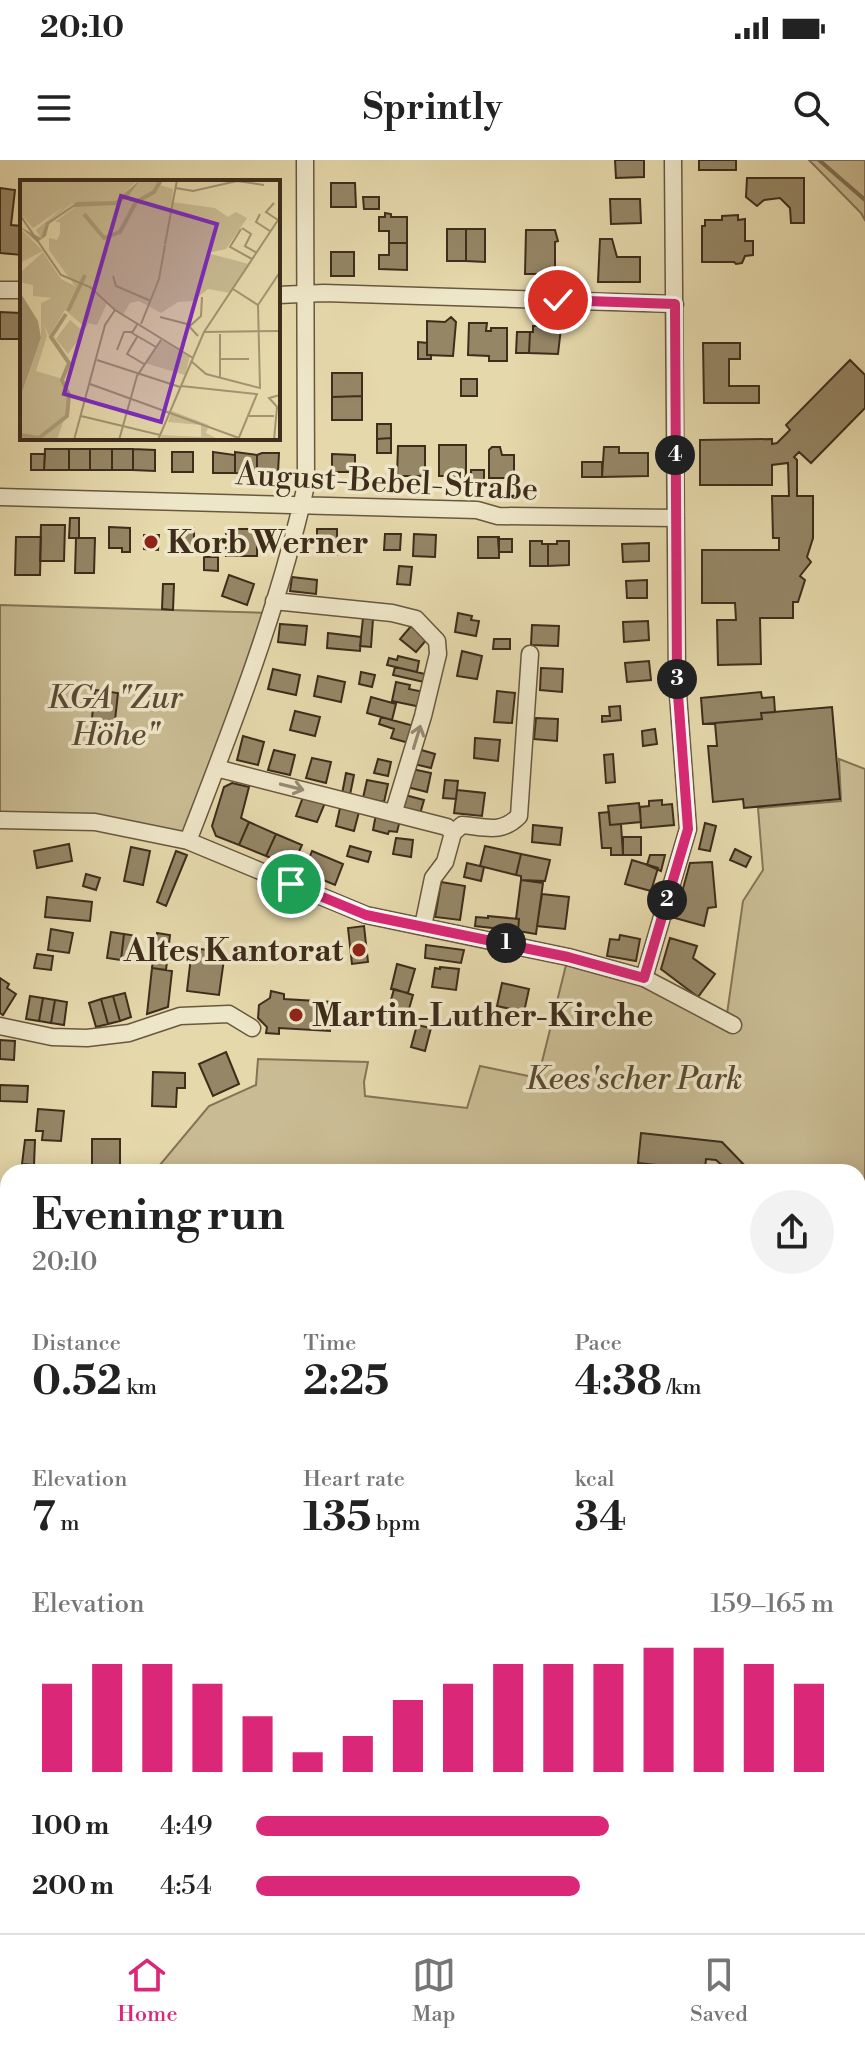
<!DOCTYPE html>
<html lang="en">
<head>
<meta charset="utf-8">
<style>
	:root { --surface:#fff; --page:#f2f2f2; --text:#222; --muted:#767676; --line:#e0e0e0; --accent:#db2777 }
	body { margin:0; font-family:"Libre Bodoni",serif; background:var(--page); color:var(--text); height:100vh; display:flex; flex-direction:column; font-size:30px; white-space:nowrap }
	* { box-sizing:border-box; margin:0 }
	p { font-size:26px; color:var(--muted) }
	.icon { flex:none; width:44px; height:44px; fill:none; stroke:currentColor; stroke-width:2; stroke-linecap:round; stroke-linejoin:round }
	.map { position:relative; flex:1; overflow:hidden }
	.panel { position:absolute; left:0px; top:1004px; width:866px; height:770px; display:flex; flex-direction:column; background:var(--surface); border-radius:24px 24px 0 0; box-shadow:0 4px 20px #0003 }
	.panel>* { flex:none }
	.pin { position:absolute; display:grid; place-items:center; width:68px; height:68px; color:#fff; margin:-34px; border:4px solid #fff; border-radius:50%; box-shadow:0 2px 8px #0007 }
	.km { position:absolute; width:40px; height:40px; margin:-20px; border-radius:50%; background:#222; color:#fff; font-size:22px; line-height:40px; text-align:center }
	.round { display:grid; place-items:center; flex:none; width:84px; height:84px; border-radius:42px; background:var(--page) }
	.headline { display:flex; align-items:center; justify-content:space-between; height:136px; padding:0 32px }
	h1 { font-size:44px; font-weight:700; line-height:60px }
	.figures { display:grid; grid-template-columns:repeat(3,1fr); gap:12px; height:136px; padding:8px 32px }
	.figures div { display:grid; align-content:center }
	.figures b { font-size:40px; font-weight:700 }
	.figures small { font-size:22px; font-weight:400 }
	.figures p { font-size:22px }
	.chart { height:224px; padding:16px 32px }
	.chart p { display:flex; justify-content:space-between }
	.chart svg { width:100%; height:144px; margin-top:8px; stroke:var(--accent); stroke-width:6 }
	ul { padding:0 32px; list-style:none; font-size:26px }
	li { display:grid; grid-template-columns:128px 96px 1fr; align-items:center; height:60px }
	li i { height:20px; border-radius:10px; background:var(--accent) }
	.status { display:flex; justify-content:space-between; align-items:center; height:56px; padding:0 40px; background:var(--surface); direction:ltr }
	.status svg { height:22px; fill:currentColor }
	header { display:flex; justify-content:space-between; align-items:center; height:104px; padding:0 32px; background:var(--surface); font-size:36px; font-weight:700 }
	.menu { display:flex; justify-content:space-around; align-items:center; height:112px; border-top:2px solid var(--line); background:var(--surface); font-size:22px; color:var(--muted) }
	.menu a { display:grid; justify-items:center; gap:4px }
	.menu .active { color:var(--accent) }
	.map>svg:first-child { display:block }
	.green { fill:#c9bb93; stroke:#847457; stroke-width:2 }
	.lines { fill:none; stroke-linecap:round; stroke-linejoin:round }
	.stream { stroke:#807154; stroke-width:4 }
	.building { fill:#958666; stroke:#3e2d1b; stroke-width:2 }
	.street-casing { stroke:#68583f; stroke-width:19 }
	.street { stroke:#eee6c8; stroke-width:16 }
	.oneway { stroke:#968a72 }
	.route-casing { stroke:#fff; stroke-width:16 }
	.route { stroke:#db2777; stroke-width:10 }
	.poi-dot { fill:#8f2418; stroke:#eee6c8; stroke-width:3 }
	.labels { text-anchor:middle; stroke-width:7; stroke-linejoin:round; paint-order:stroke }
	.street-label { font-size:32px; fill:#3e2d1b; stroke:#eee6c8 }
	.poi-label { font-size:32px; font-weight:bold; fill:#3e2d1b; stroke:#eee6c8; text-anchor:start }
	.park-label { font-size:32px; font-style:italic; fill:#5a4933; stroke:#eee6c8 }
	.inset-river { fill:none; stroke:#ac9e7a; stroke-width:4 }
	.inset-road { fill:none; stroke:#a29471; stroke-width:2 }
	.view { fill:#7b2cbf; fill-opacity:0.15; stroke:#7b2cbf; stroke-width:4 }
	.inset-edge { fill:none; stroke:#3e2d1b; stroke-width:4 }
</style>
</head>
<body>
<div class="status"><b>20:10</b><svg viewBox="0 0 49 12"><path d="M0 12V9h3v3zM5 12V6h3v6zM10 12V3h3v9zM15 12V0h3v12zM26 1h20v11H26zM47 4h2v5h-2z"/></svg></div>
<header><svg class="icon" aria-label="menu" viewBox="0 0 24 24"><path d="M4 6h16M4 12h16M4 18h16"/></svg>Sprintly<svg class="icon" aria-label="search" viewBox="0 0 24 24"><circle cx="10" cy="10" r="6"/><path d="M15 15l6 6"/></svg></header>
<div class="map">
<svg width="865" height="1773" viewBox="0 0 865 1773">
	<rect width="100%" height="100%" fill="#e5d8ab"/>
	<filter id="stains"><feTurbulence type="fractalNoise" baseFrequency=".0025" numOctaves="4"/><feColorMatrix values="0 0 0 0 .2 0 0 0 0 .09 0 0 0 0 .02 0 0 0 .5 -.17"/></filter>
	<radialGradient id="worn" r=".72"><stop offset=".6" stop-color="#630" stop-opacity="0"/><stop offset="1" stop-color="#630" stop-opacity=".3"/></radialGradient>
	<path class="green" d="M809,0H865V60L861,53Z
		M0,445L270,453L188,681L95,662L0,660Z
		M839,599L865,609V1707L858,1713V1012H154L209,946L256,925L258,899L368,902L364,922L365,936L467,948L480,906L538,918L568,797L644,818L726,861L743,741L763,710L758,648L841,641Z
		M8,1087V1497L0,1498V1097Z
		M8,1523V1766H703L702,1773H0V1532Z"/>
	<g class="lines">
		<path class="stream" d="M819,0L865,40
			M858,1423L865,1416
			M724,1773L727,1766"/>
	</g>
	<path class="building" d="M615,0H644V17L616,18Z
		M699,0H736V10H699Z
		M747,18H804V63H791L790,48L780,38L764,40L757,46L746,37Z
		M331,23H355L356,47H331Z
		M0,28L15,30L11,65L22,66V95L0,93Z
		M363,37H379V49H364Z
		M610,39H640L641,63L611,64Z
		M385,53L391,54V57H407V83H389V71H379V57H385Z
		M738,55V60L745,59V81H753V95L745,96L742,103L736,104L734,102H702V66H705V60H722V56Z
		M447,69H466V101H447Z
		M466,69H485V102L466,101Z
		M526,70H555L558,81L555,82V114H525Z
		M600,79H612L617,97H640V122H598Z
		M389,83H407V110L379,109V95H389Z
		M331,92H354V116H331Z
		M0,152L21,153L20,179H0Z
		M451,157L456,162L453,196L427,195V161L445,162Z
		M469,163H487L486,171H491V168H507V201H489V196L468,195Z
		M551,163H557L561,168L558,194L529,193L530,172H533V166H548Z
		M517,172H530L529,193H516Z
		M418,182L427,183V195H431V199H418Z
		M703,183H740V199H729V226H759V243H704Z
		M850,200L865,215V248L811,303L799,292L794,297L797,300V336H813V378L807,397L811,402L800,416L805,420L798,442H793V458H760L761,504L718,505L717,460H736L735,443H702V390H779V378H773L772,336H789L788,303L772,305V325H700V280L772,279V284L777,283L790,270L786,265Z
		M332,213H362V236L332,237Z
		M461,219H477V236H461Z
		M362,236V260H332V237Z
		M377,264H391V278L377,279Z
		M391,278V293H377V279Z
		M439,285H466V316H439Z
		M398,286H425V316H397Z
		M492,287H500L502,295H514V318H489V290Z
		M604,287H619V293H648V316L602,317Z
		M45,289H69V310H44Z
		M69,289H90V310H69Z
		M90,289H112V310H90Z
		M112,289H133V310H112Z
		M133,289L155,290V311L133,310Z
		M172,292H193V312H172Z
		M213,292L235,295V313H213Z
		M235,292L257,295V314L235,313Z
		M262,293H279L278,313L257,314V295Z
		M31,294H45L44,310H31Z
		M332,294L355,295V312H332Z
		M582,302H602V317H582Z
		M471,310H484V325H471Z
		M70,358H79V378H69Z
		M41,365H65L64,401H40Z
		M109,367L130,368V392H122V388H109Z
		M170,368H194V389L170,388Z
		M226,369H257V396H226Z
		M317,369H337V395H317Z
		M385,374H401L400,390H384Z
		M414,374L436,375L435,397L413,396Z
		M144,375H159L158,390L144,389Z
		M16,377H41L40,415H15Z
		M478,377H499V398H478Z
		M76,378H95L94,413H75Z
		M498,379H512V392H499Z
		M530,381H542V384H548V406H530Z
		M557,381H569V405L548,406V384H557Z
		M649,383V401L623,402L622,384Z
		M204,397H218V411L204,410Z
		M399,406L412,407L410,425L397,424Z
		M229,415L254,424L247,445L222,436Z
		M292,417L317,420L316,434L290,431Z
		M647,420V438H627L626,421Z
		M163,424H174L173,450L162,449Z
		M458,453L472,456L471,460L479,461L476,476L455,472Z
		M363,458L373,459L371,487L360,486Z
		M648,461L649,480L624,482L623,462Z
		M280,464L307,466L305,485L278,482Z
		M412,465L428,478L416,492L400,479Z
		M532,465L559,466L558,486L531,485Z
		M328,473L361,477L360,491L327,488Z
		M494,479H510V489H493Z
		M462,491L482,496L477,519L457,516Z
		M398,496L419,501L417,512L387,505L389,498L397,500Z
		M649,501L651,520L627,522L625,503Z
		M395,507L425,514L424,522L393,515Z
		M541,508L563,509L562,532L540,530Z
		M273,509L300,515L296,535L268,529Z
		M361,512L375,515L372,527L359,524Z
		M318,516L345,522L341,542L314,536Z
		M396,522L410,525L409,529L424,532L421,547L392,541Z
		M95,530L118,533L114,569L91,567Z
		M497,531L515,533L512,563L494,562Z
		M761,532L762,538L774,537L775,552L761,553L762,559L703,564L701,538Z
		M371,537L396,544L392,560L367,553Z
		M620,546L621,560L602,562V556H610L609,547Z
		M832,547L840,639L744,648L743,639L713,642L708,586H717L715,563L762,559L761,553Z
		M295,551L320,557L315,576L290,570Z
		M381,557L414,566L409,583L391,578L394,569L379,564Z
		M536,558L558,559L557,581L534,579Z
		M655,569L657,584L643,586L642,571Z
		M243,576L264,582L258,605L237,600Z
		M475,578L500,580L498,601L474,598Z
		M418,589L435,594L431,608L414,604Z
		M274,590L295,595L290,615L268,610Z
		M613,594L615,622L606,623L604,595Z
		M312,598L331,602L326,623L306,618Z
		M378,599L391,602L388,616L374,613Z
		M412,609L431,613L427,632L407,627Z
		M346,613L354,615L350,635L342,634Z
		M367,620L388,624L384,642L363,638Z
		M445,620L458,621L456,639L443,638Z
		M232,623L249,627L241,658L249,662L239,685L216,676L212,666L224,627Z
		M457,630L485,633L482,656L454,653Z
		M405,635L424,640L420,654L401,649Z
		M303,637L325,643L317,662L296,656Z
		M662,640V645L672,644L674,665L641,668L640,647L649,646V641Z
		M639,643L641,662L610,665L608,646Z
		M340,648L359,652L354,671L336,666Z
		M609,652L610,665L621,664L623,695H611V688H602L599,653Z
		M376,654L400,660L397,672L389,671L388,674L373,670Z
		M249,662L276,674L266,696L239,685Z
		M705,663L716,666L710,691L699,689Z
		M533,665L562,668L560,685L532,682Z
		M276,674L302,685L292,707L266,696Z
		M623,677H641V695H623Z
		M396,678L413,680L411,697L393,694Z
		M69,684L72,701L37,708L34,691Z
		M350,686L371,692L368,702L347,696Z
		M485,686L521,694L516,715L480,706Z
		M131,687L150,691L143,725L124,721Z
		M735,689L751,697L746,707L730,700Z
		M176,691L187,695L166,746L157,742Z
		M312,691L343,704L335,725L304,712Z
		M521,694L550,700L545,721L521,720V716L516,715Z
		M650,695H665L661,711L647,705Z
		M632,700L658,708L651,731L625,724Z
		M712,702L716,747L708,748L704,766L675,758L690,703Z
		M467,703L484,707L481,721L464,717Z
		M86,714L100,718L96,730L83,726Z
		M521,720L543,723L536,774L518,771L519,759H516Z
		M441,722L465,726L460,760L435,757Z
		M542,734L569,737L565,769L537,766Z
		M47,737L92,742L90,761L45,757Z
		M488,756L519,759L518,771L475,766L476,757L488,758Z
		M364,766L368,802L352,804L348,768Z
		M51,769L73,773L69,793L48,790Z
		M111,772L124,774L121,800L107,798Z
		M157,773L170,775L166,810L152,808Z
		M124,774L137,776L134,801L121,800Z
		M620,775L640,779L636,801L607,796L610,779L619,780Z
		M670,778L697,786L693,798L715,814L698,837L661,809Z
		M426,785L464,790L461,803L425,798Z
		M192,788L225,792L219,835L187,831Z
		M37,794L53,796L51,810L34,808Z
		M397,804L415,809L408,833L391,829Z
		M440,807L459,809L456,830L432,827L435,808L440,809Z
		M152,808L172,811L168,847L147,854Z
		M0,818L9,824L7,828L16,834L3,855L0,853Z
		M502,823L529,829L524,852L497,846Z
		M394,829L413,835L405,863L386,858Z
		M271,831L284,834V839L333,842V862H330V871L279,868V874L266,873L267,867L258,858L259,845L270,838Z
		M125,833L131,857L120,861L113,836Z
		M30,836L43,838L39,861L26,859Z
		M113,836L120,861L108,864L101,839Z
		M43,838L55,840L51,863L39,861Z
		M101,839L108,864L96,867L89,843Z
		M55,840L67,842L64,865L51,863Z
		M417,865L431,868L425,891L411,887Z
		M0,880L15,881L14,900L0,899Z
		M226,892L239,924L213,936L199,904Z
		M153,912L185,913V928H177L176,947L152,946Z
		M0,925L28,926L27,942L0,941Z
		M38,949L64,951L61,981L42,980L43,971H36Z
		M641,973L722,982L751,1012H721L725,1008L716,1000L706,999L705,1009L678,1007V1011L665,1010V1006L638,1003Z
		M92,979H120V1006H92Z
		M25,980H35L34,1005L22,1004Z
		M0,1036H8V1061H0Z"/>
	<g class="lines">
		<defs>
			<path id="street" d="M0,130H22
				M278,135L324,133L675,144
				M0,337L477,350L498,356L676,358
				M274,441L392,453L416,459L437,481L438,494L423,556L394,651
				M216,608L447,667L453,673L445,702L433,718L423,766
				M0,660L95,662L188,681L366,755L568,797L644,818L733,865
				M453,673L462,665C486,667 501,674 519,656L530,494
				M188,681C233,565 279,447 306,325L305,0
				M644,818L688,669L677,521L673,0
				M0,866L52,877L87,878L129,873L180,856L229,854L252,868"/>
		</defs>
		<use href="#street" class="street-casing"/>
		<use href="#street" class="street"/>
	</g>
	<defs><path id="oneway-shaft" d="M-6 0H5M1.5-3L5.5 0L1.5 3" fill="none" stroke-width="1.6" stroke-linecap="round" stroke-linejoin="round" transform="scale(2)"/></defs>
	<g class="oneway">
		<use href="#oneway-shaft" transform="translate(417 577) rotate(-73)"/>
		<use href="#oneway-shaft" transform="translate(292 627) rotate(14)"/>
	</g>
	<g class="lines">
		<defs>
			<path id="route" d="M291,724L366,755L568,797L644,818L688,669L677,521L675,144L558,140"/>
		</defs>
		<use href="#route" class="route-casing"/>
		<use href="#route" class="route"/>
	</g>
	<g class="poi-dot">
		<circle cx="151" cy="382" r="8"/>
		<circle cx="359" cy="790" r="8"/>
		<circle cx="296" cy="855" r="8"/>
	</g>
	<g class="labels">
		<g class="street-label">
			<text transform="translate(387 321) rotate(3)" y="11">August-Bebel-Straße</text>
		</g>
		<g class="poi-label">
			<text x="167" y="393">Korb Werner</text>
			<text x="343" y="801" text-anchor="end">Altes Kantorat</text>
			<text x="312" y="866">Martin-Luther-Kirche</text>
		</g>
		<g class="park-label">
			<text x="115" y="548">KGA "Zur<tspan x="115" dy="37">Höhe"</tspan></text>
			<text x="634" y="929">Kees'scher Park</text>
		</g>
	</g>
	<g transform="translate(20 20)">
		<rect width="260" height="260" fill="#e5d8ab"/>
		<path d="M0,0L90,1L118,0L95,21L52,24L26,43L21,58L16,50L45,26L13,48L0,33ZM120,0H143L140,5L153,9L152,22L195,28L208,37L216,32L227,38L206,69L187,73L229,84L210,113L188,109L173,121L158,122L141,133L119,121L110,123L103,135L87,123L77,145L68,143L66,148L45,130L29,156L24,145L27,156L16,191L43,199L50,222L37,260H0V218L21,159V123L32,118L13,116V105L3,103L0,93L23,72L41,99L55,106L29,70V58L37,60L40,54V42H35L59,24L99,23ZM0,48L23,71L0,83ZM50,140L64,152L48,174L36,159ZM141,160L170,176L165,195L125,183ZM152,231L189,245L186,253L200,260H140L142,255L181,257V245L148,242Z" fill="#c9bb93"/>
		<path d="M120,0L107,18L96,25L54,27L29,44L26,56L17,62L0,47L21,58L26,43L57,22L95,21ZM0,112L18,141L21,158L0,218Z" fill="#ac9e7a"/>
		<path class="inset-river" d="M64,34L84,58L100,52L116,22L134,12L141,0M48,131L65,95M0,255L19,258L47,236L49,215L42,200L49,183L31,157L46,134"/>
		<path class="inset-road" d="M156,8L173,11L217,1L244,5M254,23L246,32L258,40M240,34L236,42L250,51M0,35L41,95L70,107L95,130L173,178M222,48L231,54L225,66L237,73M221,49L210,67L232,79M145,64L157,0M93,96L96,106L131,121M238,125L260,92M140,137L167,144L178,156M118,143L112,153L136,167M121,144L139,99L145,65M170,146L181,136L182,117M184,152L260,151M200,154V198M117,157L107,174L124,184M97,170L104,152H112M200,179H229M77,180L160,207M171,181L186,194L240,208L238,125L213,109M70,204L219,258M161,206L237,214L218,260M260,215L249,218L260,230M61,236L140,255M229,236H254M54,260L85,145L95,130M99,260L117,196L141,160M138,260L184,152L260,37M254,260L257,227"/>
		<path class="view" d="M101,16L197,44L141,242L44,214Z"/>
		<rect width="260" height="260" class="inset-edge"/>
	</g>
	<rect width="100%" height="100%" filter="url(#stains)"/>
	<rect width="100%" height="100%" fill="url(#worn)"/>
</svg>
<div class="pin" style="left:291px;top:724px;background:#1e9e55"><svg class="icon" aria-label="arrive" viewBox="0 0 24 24"><path d="M6 21V4h12l-3 4 3 4H6"/></svg></div>
<div class="pin" style="left:558px;top:140px;background:#d93025"><svg class="icon" aria-label="check" viewBox="0 0 24 24"><path d="M5 12l5 5 9-10"/></svg></div>
<b class="km" style="left:506px;top:783px">1</b>
<b class="km" style="left:667px;top:740px">2</b>
<b class="km" style="left:677px;top:519px">3</b>
<b class="km" style="left:675px;top:295px">4</b>
<section class="panel">
<div class="headline"><div><h1>Evening run</h1><p>20:10</p></div><a class="round"><svg class="icon" aria-label="share" viewBox="0 0 24 24"><path d="M12 15V3M7 8l5-5 5 5M5 13v7h14v-7"/></svg></a></div>
<div class="figures">
<div><p>Distance</p><b>0.52<small> km</small></b></div>
<div><p>Time</p><b>2:25</b></div>
<div><p>Pace</p><b>4:38<small> /km</small></b></div>
</div>
<div class="figures">
<div><p>Elevation</p><b>7<small> m</small></b></div>
<div><p>Heart rate</p><b>135<small> bpm</small></b></div>
<div><p>kcal</p><b>34</b></div>
</div>
<div class="chart"><p><span>Elevation</span>159–165 m</p>
<svg viewBox="0 0 160 44" preserveAspectRatio="none"><path d="M5 44V17M15 44V11M25 44V11M35 44V17M45 44V27M55 44V38M65 44V33M75 44V22M85 44V17M95 44V11M105 44V11M115 44V11M125 44V6M135 44V6M145 44V11M155 44V17"/></svg>
</div>
<ul>
<li><b>100 m</b>4:49<i style="width:61%"></i></li>
<li><b>200 m</b>4:54<i style="width:56%"></i></li>
</ul>
</section>
</div>
<nav class="menu">
<a class="active"><svg class="icon" aria-label="home" viewBox="0 0 24 24"><path d="M3 11l9-7 9 7M6 9v11h12V9"/></svg>Home</a>
<a><svg class="icon" aria-label="map" viewBox="0 0 24 24"><path d="M3 6l6-2 6 2 6-2v14l-6 2-6-2-6 2zM9 4v14M15 6v14"/></svg>Map</a>
<a><svg class="icon" aria-label="saved" viewBox="0 0 24 24"><path d="M7 4h10v16l-5-4-5 4z"/></svg>Saved</a>
</nav>
</body>
</html>
